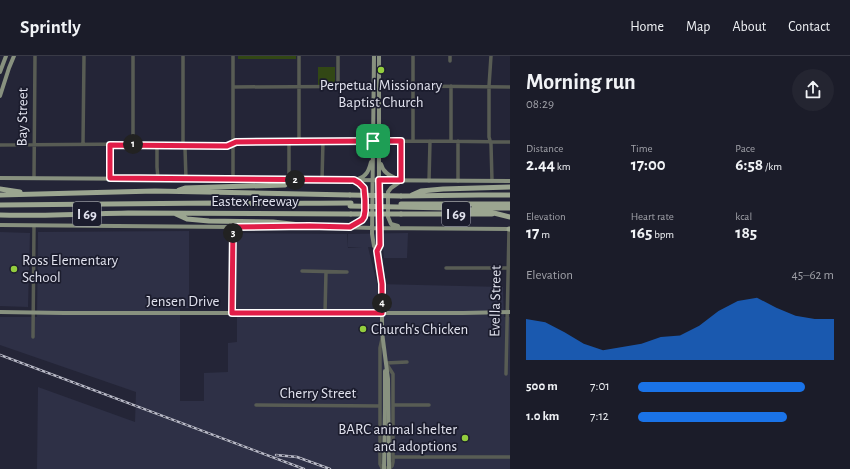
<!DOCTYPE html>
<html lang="en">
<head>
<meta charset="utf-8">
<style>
	:root { --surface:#1b1c29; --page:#242531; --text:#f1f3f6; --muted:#a0a1a8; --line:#393a46; --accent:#1a73e8 }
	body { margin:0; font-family:"Alegreya Sans",sans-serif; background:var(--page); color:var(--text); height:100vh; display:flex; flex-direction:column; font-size:15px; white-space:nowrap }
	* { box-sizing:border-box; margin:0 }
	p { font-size:13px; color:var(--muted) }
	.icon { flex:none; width:22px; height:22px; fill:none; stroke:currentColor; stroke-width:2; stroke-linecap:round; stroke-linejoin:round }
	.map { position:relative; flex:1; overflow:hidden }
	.drawer { display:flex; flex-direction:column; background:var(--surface); width:340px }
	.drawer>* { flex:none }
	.pin { position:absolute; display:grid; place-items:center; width:34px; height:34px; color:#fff; margin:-17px; border-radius:8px; box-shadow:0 2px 6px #0006 }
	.km { position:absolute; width:20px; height:20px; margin:-10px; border-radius:50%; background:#222; color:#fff; font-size:11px; line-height:20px; text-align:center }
	.round { display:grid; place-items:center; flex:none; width:42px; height:42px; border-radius:21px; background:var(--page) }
	.headline { display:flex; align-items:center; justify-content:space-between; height:68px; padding:0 16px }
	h1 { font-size:22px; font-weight:700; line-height:30px }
	.metrics { display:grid; grid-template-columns:repeat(3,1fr); gap:6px; height:68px; padding:4px 16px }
	.metrics div { display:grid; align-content:center }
	.metrics b { font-size:17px; font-weight:700 }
	.metrics small { font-size:11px; font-weight:400 }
	.metrics p { font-size:11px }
	.chart { height:112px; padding:8px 16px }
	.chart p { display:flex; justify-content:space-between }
	.chart svg { width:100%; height:72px; margin-top:4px; fill:var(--accent); opacity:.7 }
	ul { padding:0 16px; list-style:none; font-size:13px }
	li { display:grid; grid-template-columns:64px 48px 1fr; align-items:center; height:30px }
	li i { height:10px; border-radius:5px; background:var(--accent) }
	header { display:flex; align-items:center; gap:24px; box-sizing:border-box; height:56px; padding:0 20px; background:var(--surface); border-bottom:1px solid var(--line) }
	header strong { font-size:19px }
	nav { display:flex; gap:22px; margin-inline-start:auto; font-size:14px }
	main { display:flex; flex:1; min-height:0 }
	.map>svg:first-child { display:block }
	.built { fill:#2e3046 }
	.green { fill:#324715 }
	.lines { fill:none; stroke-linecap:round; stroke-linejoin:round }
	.minor { stroke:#585c54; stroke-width:3.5 }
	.major { stroke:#88917f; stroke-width:4 }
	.highway { stroke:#9ba590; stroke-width:5 }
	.rail-casing { stroke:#b9bac7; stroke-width:2.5 }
	.rail { stroke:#1b1c2d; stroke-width:1; stroke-dasharray:3; stroke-linecap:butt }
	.major-bridge { stroke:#88917f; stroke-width:4 }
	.highway-bridge { stroke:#9ba590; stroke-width:5 }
	.route-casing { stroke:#fff; stroke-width:8 }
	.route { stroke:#e11d48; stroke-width:5 }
	.poi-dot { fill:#93cd3e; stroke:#1b1c2d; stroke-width:1.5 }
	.labels { text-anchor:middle; stroke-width:3.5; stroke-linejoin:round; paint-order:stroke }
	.shield { fill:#1b1c2d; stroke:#a6a7b4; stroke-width:1 }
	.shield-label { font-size:14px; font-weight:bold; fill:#e1e2ee }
	.poi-label { font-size:15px; fill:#e1e2ee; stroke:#1b1c2d; text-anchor:start }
	.street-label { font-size:15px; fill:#e1e2ee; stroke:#1b1c2d }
</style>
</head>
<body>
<header>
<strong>Sprintly</strong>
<nav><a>Home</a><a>Map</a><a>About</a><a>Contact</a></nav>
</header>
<main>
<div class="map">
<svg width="510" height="413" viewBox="0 0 510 413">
	<rect width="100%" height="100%" fill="#242537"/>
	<path class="built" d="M189,175V252H180V345H204V317L228,316V287L237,286V177L347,178L348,192L362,191H348V178L408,177L407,202H384L383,191H368L377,228L503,231L504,261H510V413H37L38,331L135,366L136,336L0,289V261H37L38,176Z
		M0,176L30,177L28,251L0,250Z"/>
	<path class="green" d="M238,0H296V3H238Z
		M318,11H335V28L333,29H318Z"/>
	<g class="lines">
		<path class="minor" d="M133,0V88
			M183,0V86L185,92L186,123
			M299,0V85
			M338,0V30
			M413,0V85
			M491,0L489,30V81L491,88L492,125
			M450,5V0
			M233,31L413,30L510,31
			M401,85V125
			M451,85V30
			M83,88L84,0
			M0,89L133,88L157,89L227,90L236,86L430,85L510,86
			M110,89V122
			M157,89V111L158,123
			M34,122L35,0
			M233,123V0
			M289,124V86
			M322,124L323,85
			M429,125L430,85
			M458,125V85
			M446,212H508
			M302,215L347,216
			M232,257L233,171
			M325,257L326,216
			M33,281L34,170
			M382,283L380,292V408L382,412H390L392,410L393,406V318L386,307L407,306
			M506,318L509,173
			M256,349L380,350
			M393,349H429
			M393,401H510"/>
		<path class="major" d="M374,0L372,178L374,190L377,195L382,228V276L388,323L389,411
			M0,16L6,0
			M0,40L9,12L14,0
			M381,108C383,117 391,120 399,124
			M0,122L510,125
			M358,123C367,120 369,114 371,106
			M0,169L233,171L292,170
			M306,170L373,172L510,173
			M398,170L391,168L388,161V136L391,132L401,125
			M350,171C354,169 361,167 363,162C366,157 366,136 363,131C361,128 359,127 356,125
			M377,195L379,189V0
			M0,256L64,257H463L510,256
			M385,352V315"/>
		<path class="highway" d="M0,133L20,136
			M179,134L185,132L285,129L289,124
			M0,139L155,135L350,139
			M412,139L421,135L443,133L510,131
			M401,140L479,139H510
			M401,148H510
			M0,149L215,147C260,148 305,147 351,147
			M474,152H510
			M176,158L187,163L209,165L273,166L309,170
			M401,158H492
			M0,159C43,160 85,158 128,157C202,157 276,158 351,158
			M509,173H510"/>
		<defs>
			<path id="rail" d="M0,299L304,413
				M276,399L297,401L330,413"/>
		</defs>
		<use href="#rail" class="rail-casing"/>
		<use href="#rail" class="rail"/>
		<path class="major-bridge" d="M384,413L385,352
			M389,413V411"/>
		<path class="highway-bridge" d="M350,139L401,140
			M350,150L447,152L486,155L510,161
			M351,158H401"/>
	</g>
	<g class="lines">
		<defs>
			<path id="route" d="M373,85H401V124H379L380,189L377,195L382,228V257H232L233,171L309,170L350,171L362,164L364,161L365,155V144L364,132L359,127L354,124L110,122V89L227,90L236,86Z"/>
		</defs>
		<use href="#route" class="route-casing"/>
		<use href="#route" class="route"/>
	</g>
	<g class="poi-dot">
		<circle cx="381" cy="14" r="4"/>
		<circle cx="14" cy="213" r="4"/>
		<circle cx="363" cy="273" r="4"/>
		<circle cx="465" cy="382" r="4"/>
	</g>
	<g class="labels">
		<g class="shield">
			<rect x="73" y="146" width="28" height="24" rx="3"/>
			<rect x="442" y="146" width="28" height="24" rx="3"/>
		</g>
		<g class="shield-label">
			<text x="87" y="163">I 69</text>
			<text x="456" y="163">I 69</text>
		</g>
		<g class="poi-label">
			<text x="381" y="34" text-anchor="middle">Perpetual Missionary<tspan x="381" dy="17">Baptist Church</tspan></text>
			<text x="22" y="209">Ross Elementary<tspan x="22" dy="17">School</tspan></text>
			<text x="371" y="278">Church's Chicken</text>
			<text x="457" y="378" text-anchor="end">BARC animal shelter<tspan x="457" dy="17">and adoptions</tspan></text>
		</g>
		<g class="street-label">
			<text transform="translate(22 61) rotate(-89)" y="5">Bay Street</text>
			<text x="255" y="150">Eastex Freeway</text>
			<text x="183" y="250">Jensen Drive</text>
			<text transform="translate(495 245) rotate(-89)" y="5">Evella Street</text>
			<text x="318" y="342">Cherry Street</text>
		</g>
	</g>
</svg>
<div class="pin" style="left:373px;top:85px;background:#1e9e55"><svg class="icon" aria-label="arrive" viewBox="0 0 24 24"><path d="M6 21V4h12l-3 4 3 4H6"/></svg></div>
<b class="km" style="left:133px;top:88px">1</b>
<b class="km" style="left:295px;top:124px">2</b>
<b class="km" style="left:233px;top:177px">3</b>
<b class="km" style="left:382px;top:247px">4</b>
</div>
<section class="drawer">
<div class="headline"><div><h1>Morning run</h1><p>08:29</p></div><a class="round"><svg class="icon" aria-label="share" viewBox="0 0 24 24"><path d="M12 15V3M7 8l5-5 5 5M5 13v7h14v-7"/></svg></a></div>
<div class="metrics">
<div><p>Distance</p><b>2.44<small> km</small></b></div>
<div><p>Time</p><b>17:00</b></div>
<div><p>Pace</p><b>6:58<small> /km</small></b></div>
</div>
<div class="metrics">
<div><p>Elevation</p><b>17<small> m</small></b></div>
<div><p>Heart rate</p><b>165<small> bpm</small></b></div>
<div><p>kcal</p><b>185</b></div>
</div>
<div class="chart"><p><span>Elevation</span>45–62 m</p>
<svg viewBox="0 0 160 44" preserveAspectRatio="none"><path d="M0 44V19L10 21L20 27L30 34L40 38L50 36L60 34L70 30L80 29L90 23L100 14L110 8L120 6L130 12L140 17L150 19L160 19V44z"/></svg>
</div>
<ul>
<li><b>500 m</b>7:01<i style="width:85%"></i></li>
<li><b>1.0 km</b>7:12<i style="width:76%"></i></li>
</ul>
</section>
</main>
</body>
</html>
